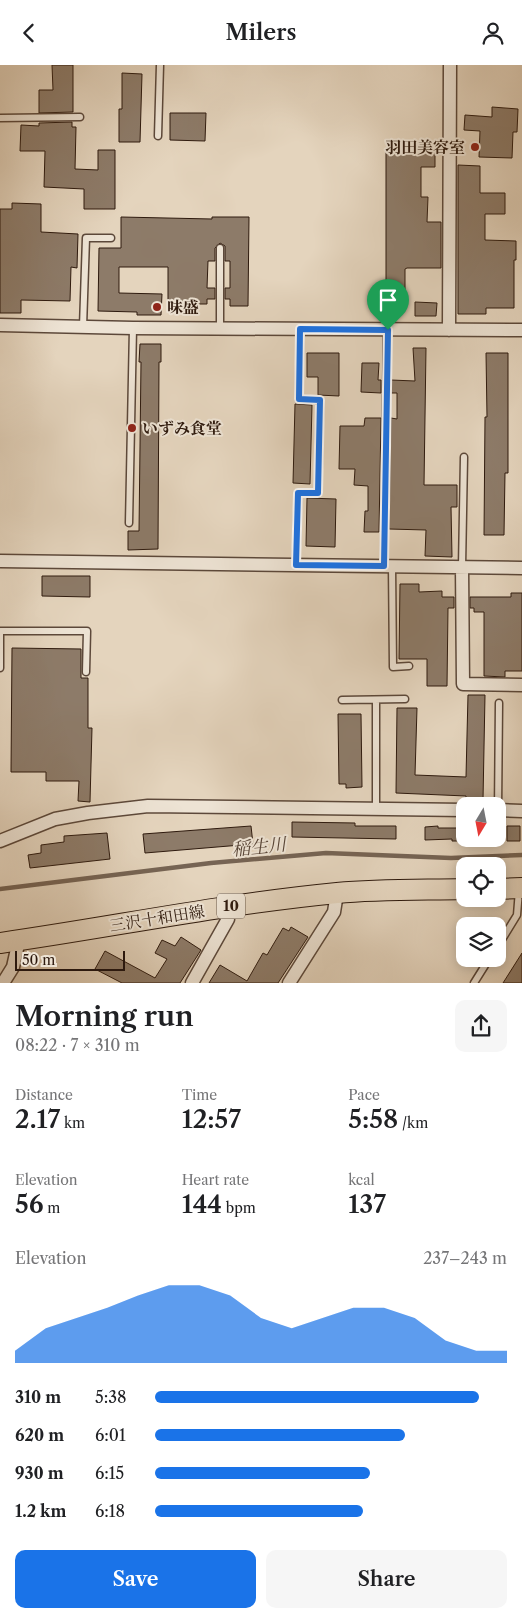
<!DOCTYPE html>
<html lang="en">
<head>
<meta charset="utf-8">
<style>
	:root { --surface:#fff; --page:#f6f6f6; --text:#202124; --muted:#757577; --accent:#1a73e8 }
	body { margin:0; font-family:"Libre Caslon Text","Noto Serif JP",serif; background:var(--page); color:var(--text); height:100vh; display:flex; flex-direction:column; font-size:19px; white-space:nowrap }
	* { box-sizing:border-box; margin:0 }
	p { font-size:16px; color:var(--muted) }
	.icon { flex:none; width:28px; height:28px; fill:none; stroke:currentColor; stroke-width:2; stroke-linecap:round; stroke-linejoin:round }
	.map { position:relative; height:918px; overflow:hidden }
	.panel { display:flex; flex-direction:column; background:var(--surface); flex:1 }
	.panel>* { flex:none }
	.needle { width:32px; rotate:190deg }
	.fabs { position:absolute; left:456px; top:732px; display:grid; gap:10px }
	.fabs a { display:grid; place-items:center; width:50px; height:50px; border-radius:10px; background:var(--surface); box-shadow:0 2px 12px #0003; font-size:25px }
	.scale { position:absolute; left:15px; bottom:12px; width:110px; box-sizing:border-box; padding-left:5px; border:2px solid #2e1a0e; border-top:0; font-size:14px; line-height:18px; white-space:nowrap; color:#2e1a0e; -webkit-text-stroke:4px #ede3d4; paint-order:stroke }
	.pin { position:absolute; display:grid; place-items:center; width:42px; height:42px; color:#fff; margin:-51px -21px; border-radius:50% 50% 50% 0; rotate:-45deg; box-shadow:0 0 5px #0007 }
	.pin .icon { rotate:45deg }
	.round { display:grid; place-items:center; flex:none; width:52px; height:52px; border-radius:10px; background:var(--page) }
	.overview { display:flex; align-items:center; justify-content:space-between; height:85px; padding:0 15px }
	h1 { font-size:28px; font-weight:600; line-height:38px }
	.figures { display:grid; grid-template-columns:repeat(3,1fr); gap:8px; height:85px; padding:5px 15px }
	.figures div { display:grid; align-content:center }
	.figures b { font-size:25px; font-weight:600 }
	.figures small { font-size:14px; font-weight:400 }
	.figures p { font-size:14px }
	.chart { height:140px; padding:10px 15px }
	.chart p { display:flex; justify-content:space-between }
	.chart svg { width:100%; height:90px; margin-top:5px; fill:var(--accent); opacity:.7 }
	.primary-button { display:flex; gap:10px; margin-top:auto; padding:10px 15px }
	.primary-button a { flex:1; height:58px; border-radius:10px; background:var(--accent); color:#fff; font-size:20px; font-weight:600; line-height:58px; text-align:center }
	.primary-button a+a { background:var(--page); color:var(--text) }
	ul { padding:0 15px; list-style:none; font-size:16px }
	li { display:grid; grid-template-columns:80px 60px 1fr; align-items:center; height:38px }
	li i { height:12px; border-radius:6px; background:var(--accent) }
	header { display:flex; justify-content:space-between; align-items:center; height:65px; padding:0 15px; background:var(--surface); font-size:22px; font-weight:600 }
	.map>svg:first-child { display:block }
	.lines { fill:none; stroke-linecap:round; stroke-linejoin:round }
	.stream { stroke:#766454; stroke-width:4.5 }
	.building { fill:#8d7b69; stroke:#2e1a0e }
	.lane-casing { stroke:#5c483a; stroke-width:9 }
	.street-casing { stroke:#5c483a; stroke-width:15 }
	.primary-casing { stroke:#2e1a0e; stroke-width:22 }
	.lane { stroke:#ede3d4; stroke-width:6 }
	.street { stroke:#ede3d4; stroke-width:12 }
	.primary { stroke:#e4d4bd; stroke-width:20 }
	.route-casing { stroke:#fff; stroke-width:10 }
	.route { stroke:#1a73e8; stroke-width:6 }
	.poi-dot { fill:#8f2418; stroke:#ede3d4; stroke-width:2 }
	.labels { text-anchor:middle; stroke-width:4; stroke-linejoin:round; paint-order:stroke }
	.shield { fill:#ede3d4; stroke:#675649; stroke-width:1 }
	.shield-label { font-size:15px; font-weight:bold; fill:#2e1a0e }
	.poi-label { font-size:16px; font-weight:bold; fill:#2e1a0e; stroke:#ede3d4; text-anchor:start }
	.street-label { font-size:16px; fill:#2e1a0e; stroke:#ede3d4 }
	.water-label { font-size:18px; font-style:italic; fill:#584537; stroke:#ede3d4 }
</style>
</head>
<body>
<header><svg class="icon" aria-label="back" viewBox="0 0 24 24"><path d="M15 5l-7 7 7 7"/></svg>Milers<svg class="icon" aria-label="person" viewBox="0 0 24 24"><circle cx="12" cy="8" r="4"/><path d="M4 21q1-7 8-7t8 7"/></svg></header>
<div class="map">
<svg width="522" height="918" viewBox="0 0 522 918">
	<rect width="100%" height="100%" fill="#e4d4bd"/>
	<filter id="stains"><feTurbulence type="fractalNoise" baseFrequency=".004" numOctaves="4"/><feColorMatrix values="0 0 0 0 .2 0 0 0 0 .09 0 0 0 0 .02 0 0 0 .5 -.17"/></filter>
	<radialGradient id="worn" r=".72"><stop offset=".6" stop-color="#630" stop-opacity="0"/><stop offset="1" stop-color="#630" stop-opacity=".3"/></radialGradient>
	<g class="lines">
		<path class="stream" d="M0,824L211,798L326,788L451,793L522,790"/>
	</g>
	<path class="building" d="M52,0H73V47L39,48V25H53Z
		M122,8L142,9L140,77H119V44H122Z
		M492,42L518,44L517,67H513L512,93L479,92L480,66L464,65L465,50L492,52Z
		M170,48H206L205,76L170,75Z
		M72,57V62H76L75,104L98,105V85H115V144H84V124L44,122L45,86H20L21,60L39,61V58Z
		M386,83L435,84V102H421V132H428L427,157H441V203H407L405,204V245H386Z
		M458,100L480,101V128H505V149H485V175L516,176V195H514V243H486V249H458Z
		M12,138L41,139V167L78,169L77,203L71,202L70,236L21,235V248H0V144H12Z
		M121,152L212,154V152H249L248,241H230V234H225V223H230V196H225V181L220,178L215,183V196H208L207,223H215V234H207V239H168V202H119V228L162,229L161,250H137V247L98,246L99,183H121Z
		M415,237L437,238L436,251H415Z
		M140,279H161V297H159L158,484L128,485V466H139L141,297H139Z
		M413,283H426L424,420H457V442H451L452,492L425,491L426,465L389,464L391,353L397,354V328H391V315L415,316Z
		M307,288H339V331L318,330V312H307Z
		M486,288H508V408H505L504,470H484L485,352H487Z
		M362,298H379L378,315H381V328L361,327Z
		M295,339L312,340L310,419L293,418Z
		M365,353H381L379,467H364L365,446H368V421L354,420L355,404H339L340,361H364Z
		M307,433L336,434L335,482L306,481Z
		M42,511H90V532L42,531Z
		M400,519H419V527L442,526V532H454V543H448L447,621H427V594H399Z
		M511,528H522V606H505V612L484,611V547H474V543H470V532H511Z
		M12,583L81,584V613H88V663H92L90,737L78,736L79,716H46V707H11Z
		M468,630H485L483,735L466,734V731L396,728L397,643H417L415,710L466,712Z
		M338,649H361L362,722L346,723V719H339Z
		M292,757L355,758V761H396V774L292,772Z
		M251,761L253,779L145,788L143,769Z
		M438,761V763H465V776H452V774L425,775V762Z
		M507,761H520V776H507Z
		M107,768L110,794L30,803L28,790L41,788V780L64,777V771Z
		M291,862L308,872L278,918H209L220,900L247,916L263,888L267,890L283,863L289,866Z
		M181,872L201,885L180,918H122L95,904L105,886L155,913L167,894L155,888L162,875L175,881Z
		M522,888V918H503Z"/>
	<g class="lines">
		<defs>
			<path id="lane" d="M0,53L80,52
				M158,71L160,0
				M220,183V264
				M83,262L86,173H111
				M129,458L133,263
				M296,500L298,428H318L320,335L299,334L300,264
				M384,501L387,265
				M392,501L393,602L409,601
				M462,502L464,392
				M0,566V603
				M1,566H87L86,607
				M342,635L405,634
				M376,635V743
				M498,746L499,638
				M498,881L517,850L519,825
				M474,918L489,894"/>
			<path id="street" d="M0,260L133,263L522,265
				M449,265L450,0
				M0,496L522,503
				M462,502L463,619L522,620
				M498,745L522,746
				M0,776L55,754L88,748L148,741L465,745
				M3,918L13,902L19,875
				M192,918L228,854L227,841
				M289,918L334,847L337,828"/>
			<path id="primary" d="M498,824L522,823
				M0,878C112,862 223,839 337,828C379,824 422,825 465,824"/>
		</defs>
		<use href="#lane" class="lane-casing"/>
		<use href="#street" class="street-casing"/>
		<use href="#primary" class="primary-casing"/>
		<use href="#lane" class="lane"/>
		<use href="#street" class="street"/>
		<use href="#primary" class="primary"/>
	</g>
	<g class="lines">
		<defs>
			<path id="route" d="M300,264L388,265L384,501L296,500L298,428H318L320,335L299,334Z"/>
		</defs>
		<use href="#route" class="route-casing"/>
		<use href="#route" class="route"/>
	</g>
	<g class="poi-dot">
		<circle cx="475" cy="82" r="5"/>
		<circle cx="157" cy="242" r="5"/>
		<circle cx="132" cy="363" r="5"/>
	</g>
	<g class="labels">
		<rect class="shield" x="217" y="828.5" width="28" height="25" rx="4"/>
		<g class="shield-label">
			<text x="231" y="846">10</text>
		</g>
		<g class="poi-label">
			<text x="465" y="88" text-anchor="end">羽田美容室</text>
			<text x="167" y="248">味盛</text>
			<text x="142" y="369">いずみ食堂</text>
		</g>
		<g class="street-label">
			<text transform="translate(157 853) rotate(-9)" y="6">三沢十和田線</text>
		</g>
		<g class="water-label">
			<text transform="translate(259 782) rotate(-6)" y="6">稲生川</text>
		</g>
	</g>
	<rect width="100%" height="100%" filter="url(#stains)"/>
	<rect width="100%" height="100%" fill="url(#worn)"/>
</svg>
<div class="fabs">
<a><svg class="needle" viewBox="-14 -14 28 28"><path d="M0-13l5 13h-10z" fill="#e53935"/><path d="M0 13l5-13h-10z" fill="#757577"/></svg></a>
<a><svg class="icon" aria-label="locate" viewBox="0 0 24 24"><circle cx="12" cy="12" r="6"/><path d="M12 2v4M12 18v4M2 12h4M18 12h4"/></svg></a>
<a><svg class="icon" aria-label="layers" viewBox="0 0 24 24"><path d="M12 4l9 5-9 5-9-5zM3 14l9 5 9-5"/></svg></a>
</div>
<div class="scale">50 m</div>
<div class="pin" style="left:388px;top:265px;background:#1e9e55"><svg class="icon" aria-label="arrive" viewBox="0 0 24 24"><path d="M6 21V4h12l-3 4 3 4H6"/></svg></div>
</div>
<section class="panel">
<div class="overview"><div><h1>Morning run</h1><p>08:22 · 7 × 310 m</p></div><a class="round"><svg class="icon" aria-label="share" viewBox="0 0 24 24"><path d="M12 15V3M7 8l5-5 5 5M5 13v7h14v-7"/></svg></a></div>
<div class="figures">
<div><p>Distance</p><b>2.17<small> km</small></b></div>
<div><p>Time</p><b>12:57</b></div>
<div><p>Pace</p><b>5:58<small> /km</small></b></div>
</div>
<div class="figures">
<div><p>Elevation</p><b>56<small> m</small></b></div>
<div><p>Heart rate</p><b>144<small> bpm</small></b></div>
<div><p>kcal</p><b>137</b></div>
</div>
<div class="chart"><p><span>Elevation</span>237–243 m</p>
<svg viewBox="0 0 160 44" preserveAspectRatio="none"><path d="M0 44V38L10 27L20 22L30 17L40 11L50 6L60 6L70 11L80 22L90 27L100 22L110 17L120 17L130 22L140 33L150 38L160 38V44z"/></svg>
</div>
<ul>
<li><b>310 m</b>5:38<i style="width:92%"></i></li>
<li><b>620 m</b>6:01<i style="width:71%"></i></li>
<li><b>930 m</b>6:15<i style="width:61%"></i></li>
<li><b>1.2 km</b>6:18<i style="width:59%"></i></li>
</ul>
<div class="primary-button"><a>Save</a><a>Share</a></div>
</section>
</body>
</html>
